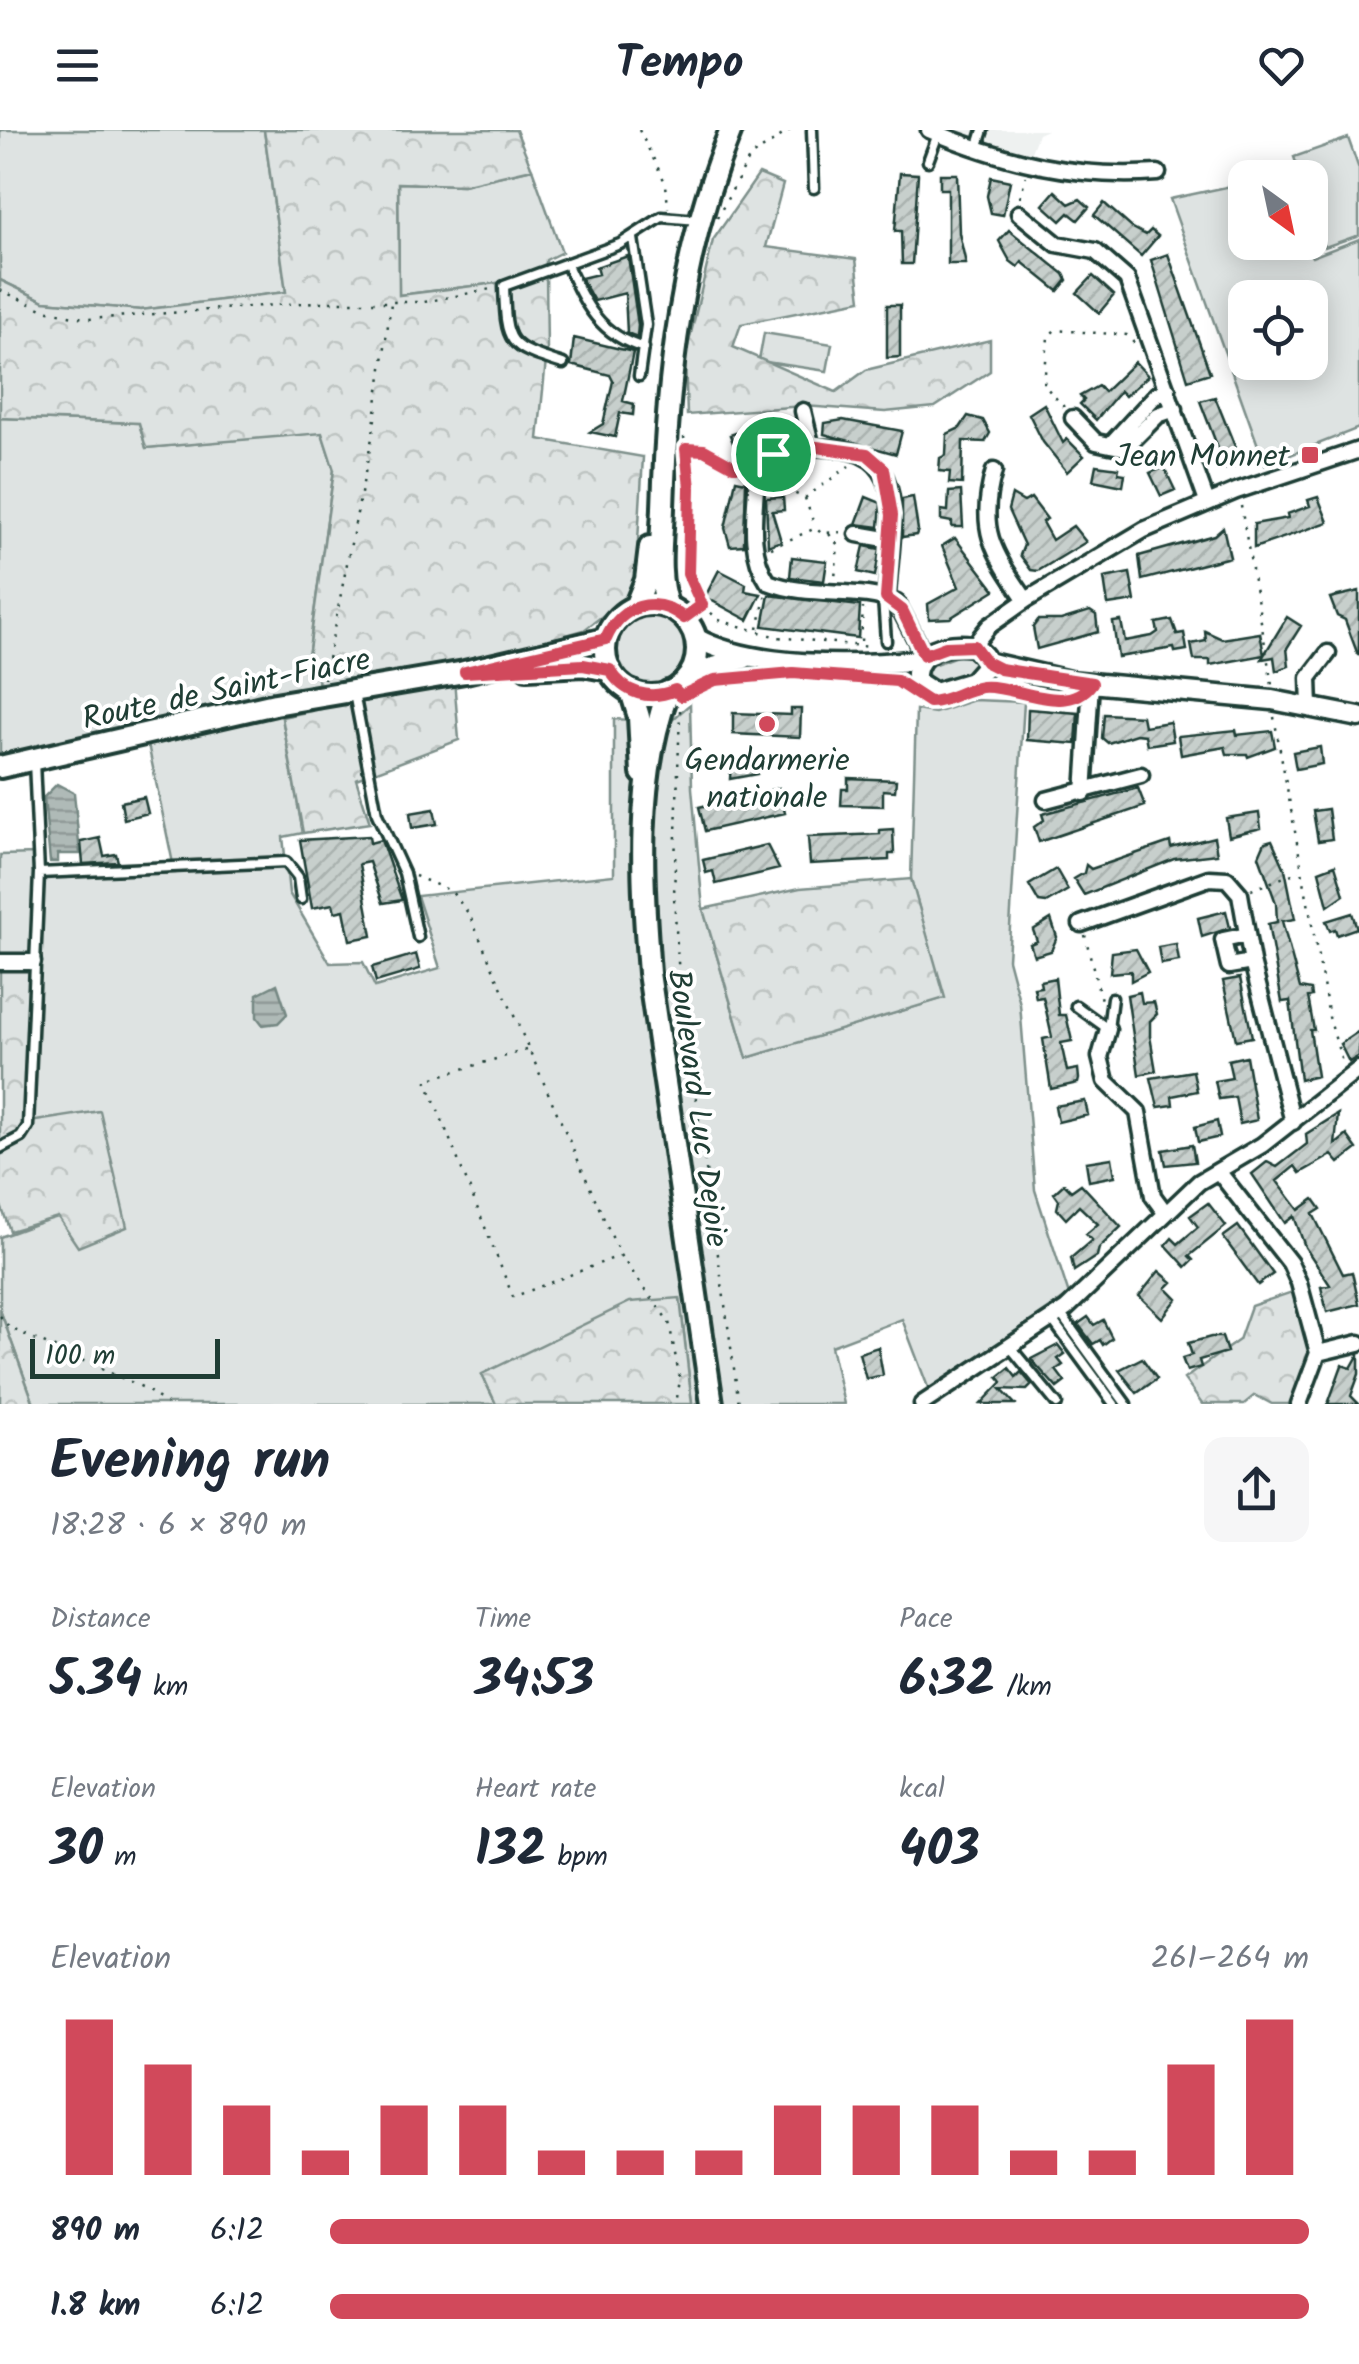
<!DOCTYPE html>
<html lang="en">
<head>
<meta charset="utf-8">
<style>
	:root { --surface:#fff; --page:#f6f6f7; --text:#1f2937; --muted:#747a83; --accent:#d1495b }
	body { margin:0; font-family:Kalam,sans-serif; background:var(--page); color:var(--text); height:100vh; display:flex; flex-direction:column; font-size:38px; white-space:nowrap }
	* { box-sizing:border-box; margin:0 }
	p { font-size:32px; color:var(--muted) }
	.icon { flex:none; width:55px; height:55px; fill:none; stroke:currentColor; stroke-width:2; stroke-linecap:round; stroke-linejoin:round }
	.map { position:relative; height:1274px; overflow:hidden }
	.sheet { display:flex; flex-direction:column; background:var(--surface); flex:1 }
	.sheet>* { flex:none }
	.needle { width:65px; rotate:147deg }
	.buttons { position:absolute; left:1228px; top:30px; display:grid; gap:20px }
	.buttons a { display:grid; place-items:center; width:100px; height:100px; border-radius:20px; background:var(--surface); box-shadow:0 5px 25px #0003; font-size:50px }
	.scale { position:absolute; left:30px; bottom:25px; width:190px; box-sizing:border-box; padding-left:10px; border:5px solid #1f3d34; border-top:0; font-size:28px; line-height:35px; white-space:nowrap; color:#1f3d34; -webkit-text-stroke:8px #fff; paint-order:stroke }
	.pin { position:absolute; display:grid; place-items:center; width:85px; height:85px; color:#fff; margin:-42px; border:5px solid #fff; border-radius:50%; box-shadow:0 2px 10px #0007 }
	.round { display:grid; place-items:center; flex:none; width:105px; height:105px; border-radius:20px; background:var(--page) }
	.head { display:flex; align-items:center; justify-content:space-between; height:170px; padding:0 50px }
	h1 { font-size:55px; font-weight:700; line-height:75px }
	.metrics { display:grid; grid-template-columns:repeat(3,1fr); gap:15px; height:170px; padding:10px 50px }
	.metrics div { display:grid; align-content:center }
	.metrics b { font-size:50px; font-weight:700 }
	.metrics small { font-size:28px; font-weight:400 }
	.metrics p { font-size:28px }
	.chart { height:280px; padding:20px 50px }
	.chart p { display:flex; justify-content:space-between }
	.chart svg { width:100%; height:180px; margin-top:10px; stroke:var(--accent); stroke-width:6 }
	ul { padding:0 50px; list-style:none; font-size:32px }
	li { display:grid; grid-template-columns:160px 120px 1fr; align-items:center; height:75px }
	li i { height:25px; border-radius:12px; background:var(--accent) }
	header { display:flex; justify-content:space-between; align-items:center; height:130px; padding:0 50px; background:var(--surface); font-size:45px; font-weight:700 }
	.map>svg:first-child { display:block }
	.built { fill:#eef1f0 }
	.grass { fill:#dee3e2; stroke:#7e908b; stroke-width:2.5; fill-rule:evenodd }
	.forest { fill:url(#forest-crowns); stroke:#7e908b; stroke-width:2.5 }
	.water { fill:url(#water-rules); stroke:#758883; stroke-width:2.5 }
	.building { fill:url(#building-hatch); stroke:#1f3d34; stroke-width:2.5 }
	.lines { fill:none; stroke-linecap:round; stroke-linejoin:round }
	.service-casing { stroke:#1f3d34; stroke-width:15 }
	.minor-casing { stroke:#1f3d34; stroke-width:21 }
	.tertiary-casing { stroke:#1f3d34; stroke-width:25 }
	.secondary-casing { stroke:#1f3d34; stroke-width:28 }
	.path { stroke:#1f3d34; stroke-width:2.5; stroke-dasharray:2.5 8; stroke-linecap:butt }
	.service { stroke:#fff; stroke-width:8 }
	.minor { stroke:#fff; stroke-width:14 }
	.tertiary { stroke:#fff; stroke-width:18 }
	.secondary { stroke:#fff; stroke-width:20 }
	.route-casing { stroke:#fff; stroke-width:20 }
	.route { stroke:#d1495b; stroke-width:12 }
	.poi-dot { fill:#d1495b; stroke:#fff; stroke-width:4 }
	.labels { text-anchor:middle; stroke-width:8; stroke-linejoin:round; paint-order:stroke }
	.poi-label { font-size:32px; fill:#1f3d34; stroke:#fff; text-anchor:end }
	.street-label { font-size:32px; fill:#1f3d34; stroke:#fff }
</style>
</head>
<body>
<header><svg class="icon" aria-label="menu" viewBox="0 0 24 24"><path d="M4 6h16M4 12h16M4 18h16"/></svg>Tempo<svg class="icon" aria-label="heart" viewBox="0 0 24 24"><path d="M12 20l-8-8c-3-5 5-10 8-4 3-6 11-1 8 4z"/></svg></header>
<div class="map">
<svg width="1359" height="1274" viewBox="0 0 1359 1274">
	<defs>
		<pattern id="forest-crowns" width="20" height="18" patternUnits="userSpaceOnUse" patternTransform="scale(2.5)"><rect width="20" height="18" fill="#dee3e2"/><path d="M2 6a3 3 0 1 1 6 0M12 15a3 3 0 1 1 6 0" fill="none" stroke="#bec4c2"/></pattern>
		<pattern id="water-rules" width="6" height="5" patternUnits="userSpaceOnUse" patternTransform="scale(2.5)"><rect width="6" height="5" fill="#afbab7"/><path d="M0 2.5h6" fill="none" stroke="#8e9896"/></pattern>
		<pattern id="building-hatch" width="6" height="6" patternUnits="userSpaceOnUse" patternTransform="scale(2.5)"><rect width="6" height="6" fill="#c7cfcc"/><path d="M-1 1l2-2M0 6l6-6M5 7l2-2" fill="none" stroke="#aab3b0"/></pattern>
	</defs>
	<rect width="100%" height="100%" fill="#fff"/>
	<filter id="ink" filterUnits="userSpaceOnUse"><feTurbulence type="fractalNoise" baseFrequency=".01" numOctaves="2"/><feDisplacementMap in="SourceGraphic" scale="20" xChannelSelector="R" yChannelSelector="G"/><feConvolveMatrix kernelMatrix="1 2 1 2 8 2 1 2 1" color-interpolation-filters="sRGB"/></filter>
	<g filter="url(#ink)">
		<path class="built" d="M943,0H1047L1038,4L1028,30Z"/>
		<path class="grass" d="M0,0H264L286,162L141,180L44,171L0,150Z
			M1348,8L1359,39V105L1325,117L1310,74V48L1301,47L1294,27Z
			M532,39L562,122L546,130V140L506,152L399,165L398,53L463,55Z
			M1245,53V112L1302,113L1312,127L1359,109V298L1265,335L1170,69ZM1245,168H1310V232H1245Z
			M764,203L832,214L827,241L759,231Z
			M0,288L139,293L146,318L322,302L334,340L306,541L318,547L321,580L282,588L303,703L283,707L289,763L330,833L363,832L375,857L440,838L417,766L614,745V589L670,592L690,574L692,658L703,779L747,928L944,868L911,749L916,580L935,583L974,570L1024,572L1008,829L1020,874L1035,1060L1069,1165L929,1260L902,1189L831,1216L844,1274H692L680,1169L482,1245L496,1274H34L0,1180V1107L58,1086L23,994L29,840H0V725L36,724L34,747L175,743L144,595L0,628Z
			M616 519a36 36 0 1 1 72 0a36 36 0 1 1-72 0Z
			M959,525L974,528L976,534L968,546L938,552L929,550L927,537Z"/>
		<path class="forest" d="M264,0H516L532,39L463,55L398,53L399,165L505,152L546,140L547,221L538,309L643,327L635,461L584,500L453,537L459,610L356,649L370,693L303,703L282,587L321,579L318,548L306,542L334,340L322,303L146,318L139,293L0,288V150L44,171L141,180L286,162Z
			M759,44L783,54L766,117L856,129L861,170L741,194L733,217L836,262L866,240L990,210V241L935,277L885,282L804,276L687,285L685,229L713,110Z
			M911,749L945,868L747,928L703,779L800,758Z
			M29,839L23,993L100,981L127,1097L78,1117L58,1087L10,1101L0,1073V840Z
			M1301,1159L1318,1223L1299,1274H1272L1255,1265L1244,1274H1202L1184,1249L1239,1210L1251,1176Z
			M680,1168L692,1274H496L482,1244L630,1172Z
			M0,1180L34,1274H0Z"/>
		<path class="water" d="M57,654L74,663L80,724H58V732H50L44,667Z
			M277,854L287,884L278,893L263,895L257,887V864Z"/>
		<path class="building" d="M900,43L918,44L912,134H902L901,101H895Z
			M940,44H957L959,103L966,134H948V59H940Z
			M991,47L1010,51L1003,85L991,83L987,66Z
			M1055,61L1069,74L1080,69L1089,77L1078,90L1069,83L1061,91L1043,75Z
			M1104,73L1131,97L1146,105L1151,100L1158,106L1141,126L1094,85Z
			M1009,100L1064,144L1067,150L1058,161L1022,132L1018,137L1010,131L999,111Z
			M1168,124L1210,243L1188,250L1151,130Z
			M628,126L638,195L637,207L627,203L625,163L594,171L581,148L598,144L596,137Z
			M1093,146L1114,165L1099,183L1077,163Z
			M887,175H900V227L887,228Z
			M574,208L633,222L623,271L634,274L633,285L620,283L615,307L590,302L603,294L613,251L610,245L571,235Z
			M1135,232L1148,246L1125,266L1120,261L1096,290L1080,274L1084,270L1080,266L1098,256L1104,262Z
			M1215,267L1242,334L1226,339L1200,271Z
			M1044,274L1063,313L1067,309L1084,326L1067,342L1043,312L1029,284Z
			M968,286L983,290L990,303L985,312L963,311L962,354L949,353L950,342L939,341L940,328L946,325L947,304L960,298Z
			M843,290L902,301L896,324L824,304L825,293Z
			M764,293L772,314L739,328L730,305Z
			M1096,335L1119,338L1118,343L1125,344L1123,356L1093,350Z
			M1164,337L1175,360L1161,366L1150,343Z
			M736,350L746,352L744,415L730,416L725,398Z
			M961,361L963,397H952V392L941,390V380L948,381L949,362Z
			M1012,365L1024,372L1031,368L1047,389L1042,392L1052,410L1073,396L1086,412L1038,441L1031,440L1020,425L1024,415L1008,380Z
			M783,367L784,380L772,381L781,411L768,416L766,368Z
			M866,367L881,373L879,397L856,394Z
			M913,367L918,400L916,405L902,407V369Z
			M1318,367L1328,392L1254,418V394L1288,388L1287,384L1310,376L1308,370Z
			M1223,397L1230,427L1142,450L1139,426L1214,405Z
			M955,408L995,460L950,488L929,489L928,474L959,457L942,416Z
			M864,416L880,419L875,446L858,442Z
			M792,427L827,431L824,451L790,447Z
			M719,440L746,454L745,461L761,464L748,490L705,467Z
			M1130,443L1135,471L1108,475L1104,448Z
			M1359,461V525H1358L1345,490L1337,486L1330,468Z
			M769,465L860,476L858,508L763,496Z
			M1090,481L1096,485L1098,502L1037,519L1033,497L1038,490H1061Z
			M1287,487L1301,496L1287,518L1289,536L1276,541L1274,527L1262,529L1264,525L1210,535V530H1194L1191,514L1206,511L1205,501L1222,509L1260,503L1264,525Z
			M1172,490L1177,504L1184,503L1187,520L1175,522L1174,518L1118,527L1113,492L1121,491L1125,511L1152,506L1158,502L1156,493Z
			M791,579H801L800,607L733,604V583L791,585Z
			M1028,579L1078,583L1076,614L1027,610Z
			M1104,584L1142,586L1144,596L1170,592L1173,611L1147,615L1145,605L1136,604L1108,613L1102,608Z
			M1236,600L1237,605L1272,601L1275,617L1248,627L1247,624H1227L1225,617L1181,625L1178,606Z
			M1320,617L1322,634L1296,639L1293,622Z
			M754,625L757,644L730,649L731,633Z
			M848,648L896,650L895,661L883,660V676L841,675L842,659H848Z
			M779,658L785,683L705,701L699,677Z
			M1138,658L1145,676L1039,712L1034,697L1044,690L1042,684Z
			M144,667L148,683L124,689L121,672Z
			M434,679L437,694L412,698L410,683Z
			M1328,679L1332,709L1318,711L1313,681Z
			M1259,683L1261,698L1229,706L1226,688Z
			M893,699L894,724H889V730L810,734L808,707L880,704V700Z
			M369,706L370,713L381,710L402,770L383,773L369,732L359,734L372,806L350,810L344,780L335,782L333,774L312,778L300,710Z
			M1214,707L1217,724L1174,729L1084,765L1074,749L1084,743L1086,735L1091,739L1170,712L1171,718Z
			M100,708L104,726L116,724L118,732L83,734L81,712Z
			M1272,710L1285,739L1295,789L1282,791L1300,858L1311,860L1312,866L1308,867L1314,900H1310L1317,946L1300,950L1290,871L1282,872L1268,794L1277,792L1276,773L1259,726L1265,712Z
			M767,715L779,739L716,754L713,741L706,743L703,730Z
			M1335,735L1344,765L1328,776L1319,741Z
			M1056,739L1068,760L1046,773L1039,772L1029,755Z
			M1226,781L1230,798L1202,807L1198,788Z
			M1352,783L1357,798L1337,805L1335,799L1330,801L1326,791Z
			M1051,789L1057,807L1051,821L1034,826L1030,814L1037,811L1033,800Z
			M1176,814L1179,831L1161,834L1158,817Z
			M1136,819L1148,842L1131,851V841L1110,843L1112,822Z
			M416,824L420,839L376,852L372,837Z
			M1055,848L1059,885H1066L1072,911L1061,913L1067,941L1078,939L1079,949L1078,953L1051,959L1043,909L1052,907L1043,867L1036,868L1034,858L1041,857L1040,851Z
			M1240,848L1252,907L1236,910L1223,851Z
			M1140,862L1142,873L1154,872L1157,884L1150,891V906L1156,941L1139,945L1127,865Z
			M1359,901V926L1349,932L1340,914Z
			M1246,926L1257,990L1240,994L1235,967L1219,969L1215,951L1232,948L1228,930Z
			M1193,941L1197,961L1172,966L1173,975L1158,977L1151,948Z
			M1085,971L1088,985L1058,992L1055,976Z
			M1338,984L1335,1015L1347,1005L1357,1019L1339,1033L1332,1025L1300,1043L1295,1036L1277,1051L1299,1080L1314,1069L1321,1079L1313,1084L1343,1144L1352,1142L1359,1174L1327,1182L1321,1157L1330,1155L1305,1117L1294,1086L1285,1093L1252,1044L1267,1032L1277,1037L1307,1014L1306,1004Z
			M1217,991L1220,1007L1198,1012L1195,997Z
			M1192,1015L1195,1032L1166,1035L1163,1020Z
			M1112,1028L1115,1046L1089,1051L1086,1032Z
			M1064,1054L1071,1061L1081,1054L1121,1097L1099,1118L1097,1126L1074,1141L1071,1128L1092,1110L1086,1104L1098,1094L1079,1076L1066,1089L1057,1079L1059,1070L1054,1063Z
			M1208,1073L1226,1096L1189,1126L1193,1130L1186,1137L1166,1115L1172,1108L1178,1114L1198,1097L1190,1086Z
			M1238,1096L1273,1144L1258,1155L1223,1107Z
			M1159,1141L1172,1152L1166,1158L1177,1169L1162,1188L1139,1166Z
			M1088,1187L1094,1195L1103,1190L1112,1208L1103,1215L1100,1210L1093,1214L1078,1194Z
			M1211,1207H1222L1227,1222L1199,1230L1201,1237L1187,1241L1182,1228L1192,1225L1188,1213Z
			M1058,1215L1065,1224L1058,1229L1063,1235L1056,1240L1065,1252L1057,1258L1031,1229Z
			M878,1217L883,1245L866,1249L859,1223Z
			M1359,1224V1244L1351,1266L1359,1274H1328L1342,1235L1351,1238Z
			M1142,1228L1157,1249L1137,1263L1119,1240Z
			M1009,1238L1016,1247L1021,1242L1032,1255L1027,1260L1001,1259L1015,1274H981L1002,1252L998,1247Z"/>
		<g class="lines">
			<defs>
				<path id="service" d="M812,0L814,58
					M977,19L983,0
					M928,31L938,4
					M633,108L646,195L639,246
					M567,135C585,174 599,205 644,218
					M563,234C507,216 506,215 504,156L620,114L662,87L698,90
					M883,468L886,511
					M354,563L377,684L404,743L418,807
					M39,743L286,732L298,747L301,769
					M1076,876L1108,899L1112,868
					M0,1018L21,1007L28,996L39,743L34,631
					M1060,1183L1126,1274
					M1051,1188L1114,1274
					M1011,1218L1057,1274"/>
				<path id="minor" d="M929,0C1005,32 1075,49 1158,43
					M1019,83L1057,114L1095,121L1127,149L1207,372
					M1168,260L1156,265L1110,315L1125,318L1158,285L1175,279
					M803,281L812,318
					M1073,288L1096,312L1110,315
					M994,341C977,400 993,422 1026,470
					M857,404L891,410
					M887,468C889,408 916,322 831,318C807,316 785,319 762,329L757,336C757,375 745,417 768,452C811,469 859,456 897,473L924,525
					M973,516L989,496L1026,470L1144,400L1236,361L1359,320
					M1310,578L1309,548L1328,523
					M1084,663L1091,553
					M1046,670L1141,645
					M1081,794L1209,748L1227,749L1240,764L1252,832L1293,992
					M1247,805L1223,810L1229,836L1252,832
					M0,832H33
					M1108,899L1100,927L1106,951L1138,982L1153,1066L1164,1081
					M1218,1041L1290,1133L1299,1153L1318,1223L1299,1274
					M1318,1223L1359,1213
					M922,1274L1066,1179L1199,1052L1262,1015L1359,939"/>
				<path id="tertiary" d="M696,508C752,539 855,537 918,530
					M973,516L984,526L986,536L972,552L935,563L916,551C913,520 947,512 973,516Z
					M986,532L1069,551L1272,570L1359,587
					M691,543L744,529"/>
				<path id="secondary" d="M605 520a46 46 0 1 1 92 0a46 46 0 1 1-92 0Z
					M635,477L646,450L650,417
					M668,477C656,446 662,410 663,378C667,247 681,121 731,0
					M527,538L583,535L610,540
					M631,561L639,587L642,643
					M668,562C635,650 642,751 649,843L712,1274
					M0,637L275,574L465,542L606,509"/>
			</defs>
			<use href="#service" class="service-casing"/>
			<use href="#minor" class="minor-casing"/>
			<use href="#tertiary" class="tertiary-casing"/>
			<use href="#secondary" class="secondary-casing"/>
			<path class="path" d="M639,0L666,54L668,78
				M1020,67L1026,46
				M717,88L750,27L790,0
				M0,160L44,180L89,189L315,172H424L496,158
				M1064,277L1044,255L1048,207L1055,200L1127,205L1135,214
				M684,307L690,358L688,443L702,475L684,488
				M688,319C710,319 723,336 745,336
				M770,346L784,359L805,368L849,336
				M805,368L815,397
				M1241,376L1272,555
				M829,404L838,415L835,448
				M771,418L816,398L821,403L845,402
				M703,476L719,490L777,507L871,517
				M758,499L766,463
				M861,511L863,478
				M738,548L765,545
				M324,549L373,303L391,173
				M883,549L899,552
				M988,557L1072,568
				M682,566L707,555
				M680,580L674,766L679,848L739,1274
				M1274,587L1329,887L1342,932
				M415,746L451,761L469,784L620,1125L669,1192L680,1250L676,1274
				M1251,760L1300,741
				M1085,805L1101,870
				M526,920L426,950L513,1167L619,1126
				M0,1186L10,1198L144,1258L167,1274"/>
			<use href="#service" class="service"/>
			<use href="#minor" class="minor"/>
			<use href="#tertiary" class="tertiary"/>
			<use href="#secondary" class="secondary"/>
		</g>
	</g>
	<g class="lines" filter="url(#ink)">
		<defs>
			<path id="route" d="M817,317L867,324L884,339L892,385L886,468L902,480L924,525L946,517L974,516L986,532L1000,539L1092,553C1067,588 1015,554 982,557C963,559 948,572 929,572L897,551L793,543L715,550L681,566L675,560C650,571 624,564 610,540L583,535L465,542L606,509C621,475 655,464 684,488L702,475L688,444L690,358L686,319L704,320L733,336H756L773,324Z"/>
		</defs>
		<use href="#route" class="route-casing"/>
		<use href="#route" class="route"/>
	</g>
	<g class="poi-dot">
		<rect x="1300" y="315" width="20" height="20" rx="5"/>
		<circle cx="767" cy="594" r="10"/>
	</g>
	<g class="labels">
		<g class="poi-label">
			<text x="1290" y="336">Jean Monnet</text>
			<text x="767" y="640" text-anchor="middle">Gendarmerie<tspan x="767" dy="37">nationale</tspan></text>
		</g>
		<g class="street-label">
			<text transform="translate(226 558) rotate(-12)" y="11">Route de Saint-Fiacre</text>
			<text transform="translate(699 978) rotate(82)" y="11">Boulevard Luc Dejoie</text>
		</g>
	</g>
</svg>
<div class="buttons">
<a><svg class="needle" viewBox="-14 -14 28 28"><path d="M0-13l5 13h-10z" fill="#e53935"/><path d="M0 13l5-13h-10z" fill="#747a83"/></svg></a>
<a><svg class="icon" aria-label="locate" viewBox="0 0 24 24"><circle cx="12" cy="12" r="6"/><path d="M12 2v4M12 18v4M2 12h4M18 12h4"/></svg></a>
</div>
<div class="scale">100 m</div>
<div class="pin" style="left:773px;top:324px;background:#1e9e55"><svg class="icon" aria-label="arrive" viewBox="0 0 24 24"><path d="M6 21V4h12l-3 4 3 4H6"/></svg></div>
</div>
<section class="sheet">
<div class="head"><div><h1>Evening run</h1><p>18:28 · 6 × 890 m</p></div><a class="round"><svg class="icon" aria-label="share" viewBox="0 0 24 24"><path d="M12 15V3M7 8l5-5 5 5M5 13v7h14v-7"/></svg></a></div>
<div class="metrics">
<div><p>Distance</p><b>5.34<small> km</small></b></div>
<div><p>Time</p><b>34:53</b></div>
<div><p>Pace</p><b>6:32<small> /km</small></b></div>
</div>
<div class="metrics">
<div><p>Elevation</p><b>30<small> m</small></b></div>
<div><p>Heart rate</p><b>132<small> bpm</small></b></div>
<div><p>kcal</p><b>403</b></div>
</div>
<div class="chart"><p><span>Elevation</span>261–264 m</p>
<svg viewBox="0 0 160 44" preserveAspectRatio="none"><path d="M5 44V6M15 44V17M25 44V27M35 44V38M45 44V27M55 44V27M65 44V38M75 44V38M85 44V38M95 44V27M105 44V27M115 44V27M125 44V38M135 44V38M145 44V17M155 44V6"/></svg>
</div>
<ul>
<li><b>890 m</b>6:12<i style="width:100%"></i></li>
<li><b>1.8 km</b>6:12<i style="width:100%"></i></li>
</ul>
</section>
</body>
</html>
